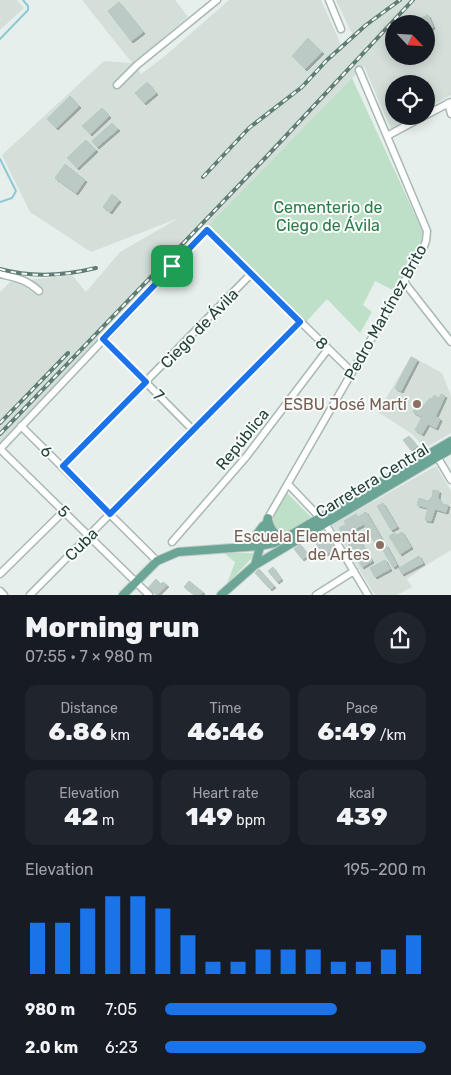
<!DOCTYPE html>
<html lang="en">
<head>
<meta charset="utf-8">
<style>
	:root { --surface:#171b24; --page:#20242c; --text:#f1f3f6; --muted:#9ea1a6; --accent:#1a73e8 }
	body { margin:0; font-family:Rubik,sans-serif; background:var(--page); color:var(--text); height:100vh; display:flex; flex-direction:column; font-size:19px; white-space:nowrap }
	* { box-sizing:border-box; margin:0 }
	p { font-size:16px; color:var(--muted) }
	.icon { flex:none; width:28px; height:28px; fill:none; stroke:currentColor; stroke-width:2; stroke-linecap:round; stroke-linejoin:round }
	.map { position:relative; height:595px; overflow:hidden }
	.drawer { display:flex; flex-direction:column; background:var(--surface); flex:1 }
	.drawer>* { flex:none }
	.needle { width:32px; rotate:115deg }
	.fabs { position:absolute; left:385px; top:15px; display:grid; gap:10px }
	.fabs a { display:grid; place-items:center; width:50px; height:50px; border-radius:50%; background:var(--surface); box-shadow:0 2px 12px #0003; font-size:25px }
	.pin { position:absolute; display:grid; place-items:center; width:42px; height:42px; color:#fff; margin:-21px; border-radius:10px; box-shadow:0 2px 8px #0006 }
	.round { display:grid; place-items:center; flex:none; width:52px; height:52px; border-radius:26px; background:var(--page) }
	.summary { display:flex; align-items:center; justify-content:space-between; height:85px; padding:0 25px }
	h1 { font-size:28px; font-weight:800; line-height:38px }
	.metrics { display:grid; grid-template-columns:repeat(3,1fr); gap:8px; height:85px; padding:5px 25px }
	.metrics div { display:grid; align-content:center; border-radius:12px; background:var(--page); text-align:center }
	.metrics b { font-size:25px; font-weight:800 }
	.metrics small { font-size:14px; font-weight:400 }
	.metrics p { font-size:14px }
	.chart { height:140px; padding:10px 25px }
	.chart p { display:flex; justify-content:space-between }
	.chart svg { width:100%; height:90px; margin-top:5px; stroke:var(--accent); stroke-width:6 }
	ul { padding:0 25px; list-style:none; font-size:16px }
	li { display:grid; grid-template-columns:80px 60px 1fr; align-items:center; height:38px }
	li i { height:12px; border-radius:6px; background:var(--accent) }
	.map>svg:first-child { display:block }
	.built { fill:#d4dfda; fill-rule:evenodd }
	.green { fill:#bfe0c8 }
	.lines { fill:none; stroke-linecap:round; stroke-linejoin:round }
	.stream { stroke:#8ec9d4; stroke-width:2 }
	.building { fill:#bbcac4; stroke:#b8c9c2; filter:url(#shadow) }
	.minor-casing { stroke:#a8b8b2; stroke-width:9 }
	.major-casing { stroke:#c2cac8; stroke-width:10 }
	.minor { stroke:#fff; stroke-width:6 }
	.major { stroke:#6aa596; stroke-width:8 }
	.rail-casing { stroke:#5f7d75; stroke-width:4 }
	.rail { stroke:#f7fbf9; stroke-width:2; stroke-dasharray:5.5; stroke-linecap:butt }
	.route-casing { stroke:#fff; stroke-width:10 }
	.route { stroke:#1a73e8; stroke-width:6 }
	.education-dot { fill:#8d6e63; stroke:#f7fbf9; stroke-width:2 }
	.labels { text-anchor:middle; stroke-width:4; stroke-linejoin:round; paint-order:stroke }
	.park-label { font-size:16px; fill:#2d7a4b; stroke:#f7fbf9 }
	.street-label { font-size:16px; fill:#24423a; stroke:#f7fbf9 }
	.education-label { font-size:16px; fill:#785e54; stroke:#f7fbf9; text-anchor:end }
</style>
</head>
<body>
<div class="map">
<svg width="451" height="595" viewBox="0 0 451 595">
	<defs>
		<filter id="shadow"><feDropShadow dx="2" dy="2" stdDeviation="0" flood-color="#0004"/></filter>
	</defs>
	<rect width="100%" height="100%" fill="#e6efeb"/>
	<path class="built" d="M0,0H17L24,8L0,30Z
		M82,0H175L188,17L133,63L141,74L165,56L229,0H321L343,49L352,34L336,0H451V95L426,109V84H394V116H413L391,129L364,66L0,443V292L10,282L72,275L86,292L120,252L179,218L91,252L30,212L2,155L104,61L132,63ZM394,24H426V56H394Z
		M411,356L442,373L451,396V433L425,448L412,434L378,412Z
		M436,466L451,491V550L428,564L407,579L412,587L397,595H375L332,525Z"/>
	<path class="green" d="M352,78L422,230L423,238L395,291L375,281L363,305L372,312L360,333L327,299L306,322L208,226Z
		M287,493L313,519C302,525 290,535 277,532L272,522L278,507Z
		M224,553H255L251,559L227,584L235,562Z"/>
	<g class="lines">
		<path class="stream" d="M0,39L28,10V6L23,0
			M0,159L16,191L12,198L0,202"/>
	</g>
	<path class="building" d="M119,2L143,32L131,41L108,11Z
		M428,15L433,27L426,30V24H408Z
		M308,38L322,52L305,69L292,56Z
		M147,82L156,93L144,103L135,93Z
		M70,96L79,106L56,128L47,119Z
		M102,108L109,116L90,134L82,126Z
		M112,123L118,129L97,147L92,141Z
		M86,140L96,150L77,168L67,158Z
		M65,164L85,180L76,193L55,178Z
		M112,194L119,200L110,212L103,207Z
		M411,357L417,360L401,391L395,388Z
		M441,394L445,396L433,422L430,420L422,434L415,430L422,417L413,412L418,402L424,405L430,398L432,399L434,395L439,398Z
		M436,417L440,419L436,428L428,424L430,420L433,422Z
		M409,436L417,446L411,450L403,440Z
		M433,490L439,491L438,498L442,504L448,505L446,512L435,509L431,521L425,520L428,508L417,505L419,498L428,501L432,497Z
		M383,503L397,527L391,530L377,506Z
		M366,512L384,543L377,547L364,524L353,530L372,561L362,567L339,528L346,524L344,521L356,514L358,517Z
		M322,531L334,549L324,555L312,538Z
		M402,532L411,547L400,554L389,536L395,533L397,535Z
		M300,544L308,555L302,559L294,549Z
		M386,545L397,565L393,567L381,547Z
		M419,556L423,563L402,574L399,568Z
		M385,560L390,569L375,577L370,568Z
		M273,567L281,579L277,582L268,571Z
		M259,569L274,586L270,589L255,573Z
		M156,579L161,584L163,582L167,585L157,595L148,588Z
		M189,581L203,592L200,595H195L184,587Z"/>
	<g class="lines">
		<defs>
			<path id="minor" d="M329,0L341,29
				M117,85L137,65L217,0
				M448,103L451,114
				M426,115L451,102
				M387,136L424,116
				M0,274C16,278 26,279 39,291
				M404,282L451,342
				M103,339L193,430
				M21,426L157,561
				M0,449L207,230L352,372
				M0,449L149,595
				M435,453L451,480
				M63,466L251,274
				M288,484L325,523L368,595
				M268,518L423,249L426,241L427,231L359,70
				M172,542L246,457L328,349
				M0,574L64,511
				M0,591L4,595
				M30,595L300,322
				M316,595L354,571"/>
			<path id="major" d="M268,520C271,532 275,535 287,537
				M247,547L263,526
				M255,565L268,518
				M123,595L157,561L178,552L260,546L274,543L287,537L451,441
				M221,595L255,565L451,449"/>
		</defs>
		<use href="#minor" class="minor-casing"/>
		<use href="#major" class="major-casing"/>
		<use href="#minor" class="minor"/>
		<use href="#major" class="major"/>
		<defs>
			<path id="rail" d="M203,177L249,128L302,87L327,60L366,25L400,0
				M0,269C32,278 63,276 96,268
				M0,423L68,353
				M0,434L268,155L413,0"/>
		</defs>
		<use href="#rail" class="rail-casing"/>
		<use href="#rail" class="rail"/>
	</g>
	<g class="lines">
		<defs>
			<path id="route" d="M207,230L300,322L110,514L63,466L146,382L103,339Z"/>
		</defs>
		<use href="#route" class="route-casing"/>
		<use href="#route" class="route"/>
	</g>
	<g class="education-dot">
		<circle cx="417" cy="404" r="5"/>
		<circle cx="380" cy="545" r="5"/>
	</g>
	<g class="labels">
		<g class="park-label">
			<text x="328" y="213">Cementerio de<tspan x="328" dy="18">Ciego de Ávila</tspan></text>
		</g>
		<g class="street-label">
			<text transform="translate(385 312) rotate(-61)" y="6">Pedro Martínez Brito</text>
			<text transform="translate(199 328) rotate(-46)" y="6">Ciego de Ávila</text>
			<text transform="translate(322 343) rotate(44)" y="6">8</text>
			<text transform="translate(159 395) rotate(45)" y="6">7</text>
			<text transform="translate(242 439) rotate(-51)" y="6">República</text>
			<text transform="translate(47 451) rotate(45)" y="6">6</text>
			<text transform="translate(372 480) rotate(-31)" y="6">Carretera Central</text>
			<text transform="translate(64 511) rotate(44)" y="6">5</text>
			<text transform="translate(81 544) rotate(-45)" y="6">Cuba</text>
		</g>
		<g class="education-label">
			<text x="407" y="410">ESBU José Martí</text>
			<text x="370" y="542">Escuela Elemental<tspan x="370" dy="18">de Artes</tspan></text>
		</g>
	</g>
</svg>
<div class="fabs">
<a><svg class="needle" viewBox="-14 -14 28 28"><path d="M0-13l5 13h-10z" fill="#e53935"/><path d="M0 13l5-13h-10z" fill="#9ea1a6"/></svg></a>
<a><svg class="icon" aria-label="locate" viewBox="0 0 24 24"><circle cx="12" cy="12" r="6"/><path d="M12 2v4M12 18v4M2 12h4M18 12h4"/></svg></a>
</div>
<div class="pin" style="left:172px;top:266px;background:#1e9e55"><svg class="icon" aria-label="arrive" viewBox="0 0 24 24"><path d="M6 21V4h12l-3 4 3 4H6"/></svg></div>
</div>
<section class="drawer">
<div class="summary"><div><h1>Morning run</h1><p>07:55 · 7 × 980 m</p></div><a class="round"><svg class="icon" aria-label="share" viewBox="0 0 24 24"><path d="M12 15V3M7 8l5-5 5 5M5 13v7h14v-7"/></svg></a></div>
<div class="metrics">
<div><p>Distance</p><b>6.86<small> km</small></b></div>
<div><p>Time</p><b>46:46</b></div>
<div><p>Pace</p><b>6:49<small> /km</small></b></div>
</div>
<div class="metrics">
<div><p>Elevation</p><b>42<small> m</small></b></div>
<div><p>Heart rate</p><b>149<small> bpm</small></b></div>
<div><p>kcal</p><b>439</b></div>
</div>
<div class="chart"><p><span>Elevation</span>195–200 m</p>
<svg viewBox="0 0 160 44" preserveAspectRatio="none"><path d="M5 44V19M15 44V19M25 44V12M35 44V6M45 44V6M55 44V12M65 44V25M75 44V38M85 44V38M95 44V32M105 44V32M115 44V32M125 44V38M135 44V38M145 44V32M155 44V25"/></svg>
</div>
<ul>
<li><b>980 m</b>7:05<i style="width:66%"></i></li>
<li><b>2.0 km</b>6:23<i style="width:100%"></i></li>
</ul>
</section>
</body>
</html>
